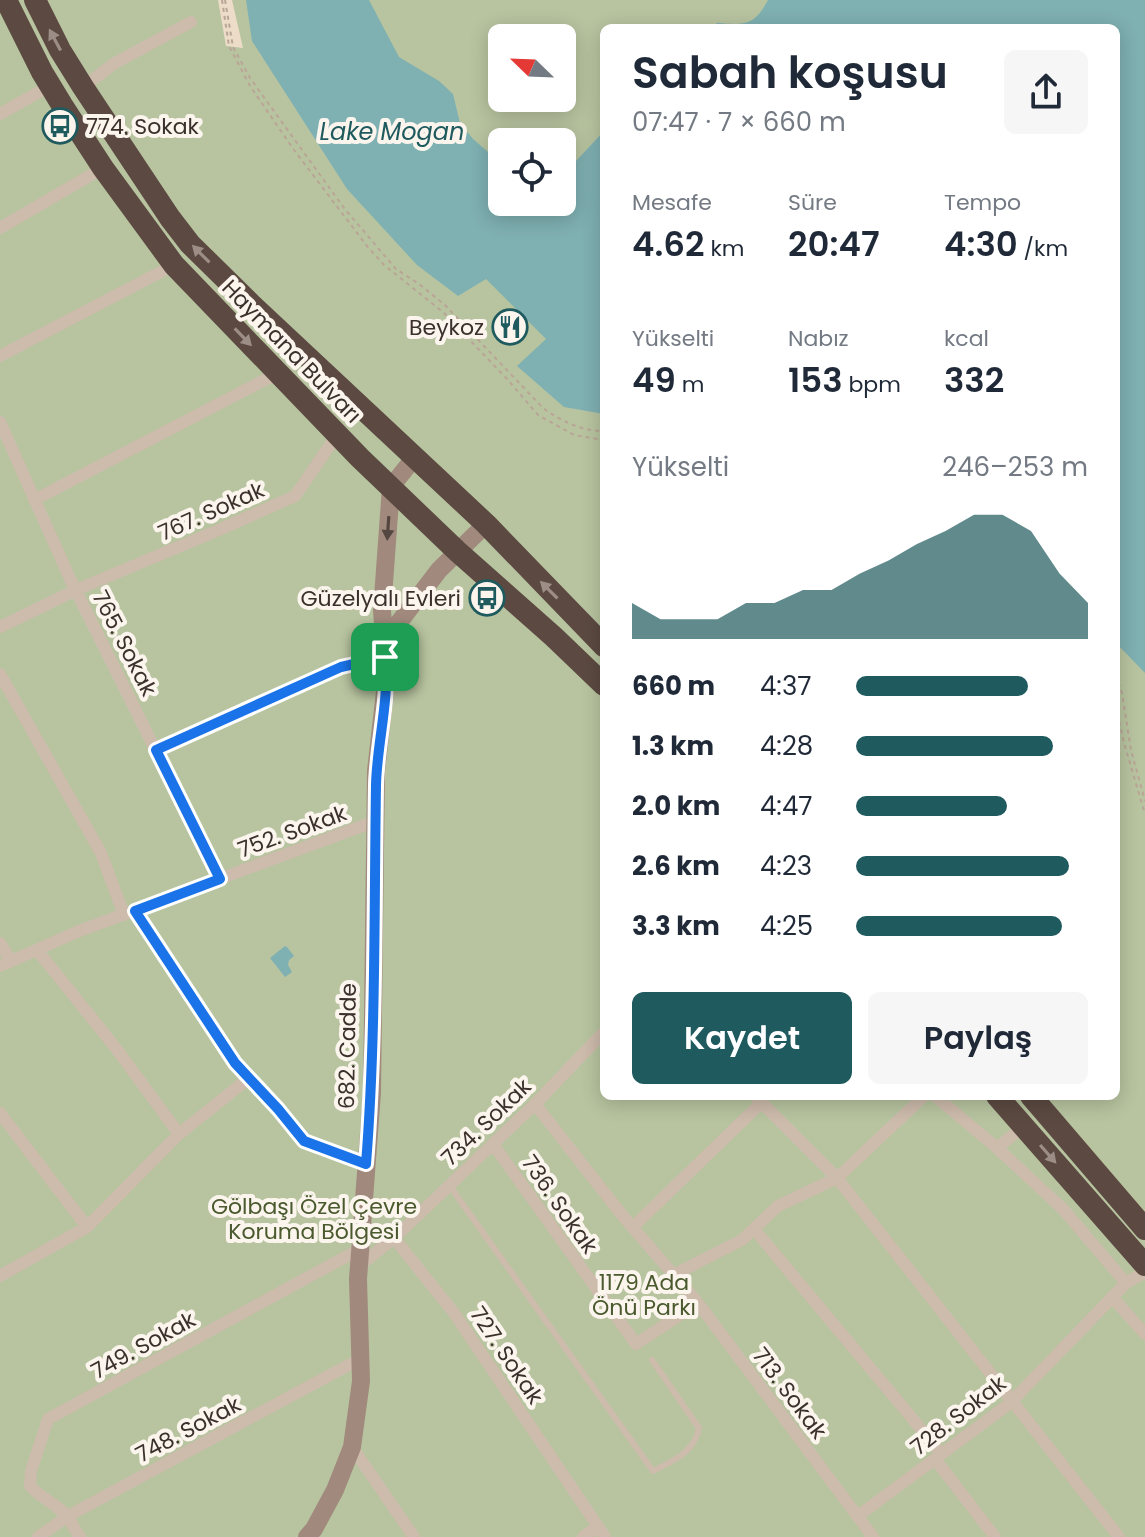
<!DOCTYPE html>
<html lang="tr">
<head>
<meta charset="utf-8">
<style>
	:root { --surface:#fff; --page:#f6f6f7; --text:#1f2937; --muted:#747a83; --accent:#1f5a5e }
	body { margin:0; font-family:Poppins,sans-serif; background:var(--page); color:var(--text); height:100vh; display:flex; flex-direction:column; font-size:30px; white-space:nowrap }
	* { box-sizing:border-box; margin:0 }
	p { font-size:26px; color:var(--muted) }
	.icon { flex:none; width:44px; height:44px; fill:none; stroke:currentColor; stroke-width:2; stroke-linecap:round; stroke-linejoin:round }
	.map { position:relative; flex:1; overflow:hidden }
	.details { position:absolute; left:600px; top:24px; width:520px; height:1076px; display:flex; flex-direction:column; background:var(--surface); border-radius:12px; box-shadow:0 4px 20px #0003 }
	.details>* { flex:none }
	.needle { width:52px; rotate:293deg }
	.buttons { position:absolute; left:488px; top:24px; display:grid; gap:16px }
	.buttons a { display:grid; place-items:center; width:88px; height:88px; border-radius:12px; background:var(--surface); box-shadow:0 4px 20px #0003; font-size:40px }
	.pin { position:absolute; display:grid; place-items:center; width:68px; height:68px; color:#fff; margin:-34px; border-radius:16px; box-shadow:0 4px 12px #0006 }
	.round { display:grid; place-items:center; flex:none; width:84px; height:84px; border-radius:12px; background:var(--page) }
	.headline { display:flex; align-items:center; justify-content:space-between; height:136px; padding:0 32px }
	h1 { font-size:44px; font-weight:600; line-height:60px }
	.metrics { display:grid; grid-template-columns:repeat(3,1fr); gap:12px; height:136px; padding:8px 32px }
	.metrics div { display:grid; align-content:center }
	.metrics b { font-size:34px; font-weight:600 }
	.metrics small { font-size:22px; font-weight:400 }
	.metrics p { font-size:22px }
	.chart { height:224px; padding:16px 32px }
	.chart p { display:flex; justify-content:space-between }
	.chart svg { width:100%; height:144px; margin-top:8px; fill:var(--accent); opacity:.7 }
	.cta { display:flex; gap:16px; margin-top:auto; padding:16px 32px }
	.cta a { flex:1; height:92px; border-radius:12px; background:var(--accent); color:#fff; font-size:32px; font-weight:600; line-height:92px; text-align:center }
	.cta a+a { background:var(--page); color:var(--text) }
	ul { padding:0 32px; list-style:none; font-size:26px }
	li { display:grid; grid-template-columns:128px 96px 1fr; align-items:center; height:60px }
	li i { height:20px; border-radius:10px; background:var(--accent) }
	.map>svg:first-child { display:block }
	.green { fill:#b8c4a0; fill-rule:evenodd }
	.plaza { fill:#ecdcc8 }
	.water { fill:#7fb0b2 }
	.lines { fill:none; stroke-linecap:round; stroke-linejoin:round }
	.path { stroke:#b9a596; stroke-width:2; stroke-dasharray:4 4; stroke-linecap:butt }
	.lane { stroke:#cdbbac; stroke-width:6 }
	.street { stroke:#cdbbac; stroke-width:12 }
	.secondary { stroke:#a18a7d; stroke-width:18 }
	.highway { stroke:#5c4a42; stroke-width:22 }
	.oneway { fill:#9c8e87 }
	.oneway2 { fill:#544640 }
	.route-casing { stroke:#fff; stroke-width:16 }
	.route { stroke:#1a73e8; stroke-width:10 }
	.labels { text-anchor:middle; stroke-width:8; stroke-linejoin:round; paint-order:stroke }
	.poi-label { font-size:22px; fill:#3b302b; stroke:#fbf5ee; text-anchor:end }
	.street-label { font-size:22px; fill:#3b302b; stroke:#fbf5ee }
	.park-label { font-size:22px; fill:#4a5a2e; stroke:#fbf5ee }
	.water-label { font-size:24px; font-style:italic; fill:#1f5a5e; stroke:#fbf5ee }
</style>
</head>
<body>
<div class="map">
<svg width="1145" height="1537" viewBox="0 0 1145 1537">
	<rect width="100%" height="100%" fill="#f4ebe1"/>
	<path class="green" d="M0,0H1145V1537H0ZM604,28H1116V1096H604ZM502,38H562V98H502ZM502,142H562V202H502Z"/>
	<path class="plaza" d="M218,0H232L243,48L226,46Z"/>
	<path class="water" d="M246,0H369L399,57L439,81L453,94L460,123L473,139L502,164V202H562V176L604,131V414L564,407L517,366L546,339L486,279L458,296L417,265L347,189L252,41Z
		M768,0H1145V673L1116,643V28H712L717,23C745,25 754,26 768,0Z
		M285,946L287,947L294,956L289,960L288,965L292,972L285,977L270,958Z"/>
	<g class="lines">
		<path class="path" d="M222,0L229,46L250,86L294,150L367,246L384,265L444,313L508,380L538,415L574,435L604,440
			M225,0L233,47L250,78L344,208L396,269L419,284L445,305L543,408C561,421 581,431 604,431
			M1116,675L1122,693L1131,750L1145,801
			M1116,706L1124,743L1145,814"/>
		<path class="lane" d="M449,1185L653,1471C674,1460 694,1453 699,1428L652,1360"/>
		<path class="street" d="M83,87L115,63L191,22
			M0,114L50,86
			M0,228L103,168
			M0,356L174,265
			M0,422L71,581L220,879
			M34,500L278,373
			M0,627L76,590L214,532L295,496L337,435
			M0,674L101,853L124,915
			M156,750L341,667L385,657
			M135,911L235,1063L278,1109L304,1141L366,1164
			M0,943L11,961
			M37,950L115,1047L179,1134
			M0,966L79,931L376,821
			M755,1096L837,1178L1119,1537
			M935,1096L997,1148L1063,1209L1126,1283
			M535,1104L622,1215L698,1303L873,1537
			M0,1113L87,1227
			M493,1144L636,1344L698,1303
			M997,1148L1024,1126
			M633,1227L761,1103
			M754,1229L942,1454
			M394,1238L535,1104L604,1032
			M359,1266L394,1238L454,1313L605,1537
			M673,1275L742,1240L778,1206L837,1178L924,1096
			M0,1276L87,1227L179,1134L249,1078
			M1112,1297L1145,1334
			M352,1447L414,1537
			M935,1459L995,1537
			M858,1516L1009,1404L1126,1283L1145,1272
			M38,1537L68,1516L360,1359
			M80,1537C74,1530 72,1521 66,1515C55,1503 41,1498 30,1486L31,1471L48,1419L360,1249
			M583,1537L598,1527"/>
		<path class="secondary" d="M384,642L439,570L486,524
			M307,1537L314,1529L335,1490L352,1447L361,1381L358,1279L372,1093L376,771L387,674L382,611L391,487L414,458"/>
		<path class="highway" d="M6,0L42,72L62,105L103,168L174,265L360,458L457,551L554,637L604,685
			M35,0L60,50L83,87L170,218L190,244L253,306L486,524L604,646
			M997,1096L1145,1265
			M1031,1096L1145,1229"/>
	</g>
	<defs><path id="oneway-solid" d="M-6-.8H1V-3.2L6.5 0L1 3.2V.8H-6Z" transform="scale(2)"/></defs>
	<g class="oneway">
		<use href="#oneway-solid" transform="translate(55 40) rotate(-118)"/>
		<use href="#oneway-solid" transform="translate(201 254) rotate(-135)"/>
		<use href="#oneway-solid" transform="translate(243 337) rotate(46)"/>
		<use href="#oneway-solid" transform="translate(549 590) rotate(-135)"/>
		<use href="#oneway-solid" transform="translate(1048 1154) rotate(49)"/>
	</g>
	<use class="oneway2" href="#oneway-solid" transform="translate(388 528) rotate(94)"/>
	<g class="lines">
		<defs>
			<path id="route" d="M385,657C390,699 377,742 376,785C374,911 376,1038 366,1164L304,1141L278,1109L235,1063L135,911L220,879L156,750L341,667Z"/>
		</defs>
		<use href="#route" class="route-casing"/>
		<use href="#route" class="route"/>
	</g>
	<defs>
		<symbol id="bus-ring" viewBox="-11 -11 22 22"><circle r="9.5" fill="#fbf5ee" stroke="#1f5a5e" stroke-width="1.5"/><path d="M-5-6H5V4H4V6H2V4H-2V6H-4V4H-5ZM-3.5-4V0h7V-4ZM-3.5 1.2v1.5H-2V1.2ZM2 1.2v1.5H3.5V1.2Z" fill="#1f5a5e"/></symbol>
		<symbol id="restaurant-ring" viewBox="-11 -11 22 22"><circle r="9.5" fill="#fbf5ee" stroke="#1f5a5e" stroke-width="1.5"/><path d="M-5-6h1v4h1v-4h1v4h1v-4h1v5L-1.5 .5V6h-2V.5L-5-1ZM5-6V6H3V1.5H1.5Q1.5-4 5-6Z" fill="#1f5a5e"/></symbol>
	</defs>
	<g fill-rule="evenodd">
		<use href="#bus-ring" x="40" y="106" width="40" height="40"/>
		<use href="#restaurant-ring" x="490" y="307" width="40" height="40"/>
		<use href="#bus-ring" x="467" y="578" width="40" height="40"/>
	</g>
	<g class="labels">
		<g class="poi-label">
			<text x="86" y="134" text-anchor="start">774. Sokak</text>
			<text x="484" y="335">Beykoz</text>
			<text x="461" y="606">Güzelyalı Evleri</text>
		</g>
		<g class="street-label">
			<text transform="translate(292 351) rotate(46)" y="8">Haymana Bulvarı</text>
			<text transform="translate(211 511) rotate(-24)" y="8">767. Sokak</text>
			<text transform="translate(125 643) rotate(63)" y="8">765. Sokak</text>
			<text transform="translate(292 831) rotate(-20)" y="8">752. Sokak</text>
			<text transform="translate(347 1046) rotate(-89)" y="8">682. Cadde</text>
			<text transform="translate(486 1122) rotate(-44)" y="8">734. Sokak</text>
			<text transform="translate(560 1204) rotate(55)" y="8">736. Sokak</text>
			<text transform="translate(143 1345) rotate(-29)" y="8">749. Sokak</text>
			<text transform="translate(507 1355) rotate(56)" y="8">727. Sokak</text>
			<text transform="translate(790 1393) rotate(53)" y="8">713. Sokak</text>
			<text transform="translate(958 1415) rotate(-38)" y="8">728. Sokak</text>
			<text transform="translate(188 1429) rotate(-28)" y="8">748. Sokak</text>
		</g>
		<g class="park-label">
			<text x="314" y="1214">Gölbaşı Özel Çevre<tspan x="314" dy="25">Koruma Bölgesi</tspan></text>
			<text x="644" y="1290">1179 Ada<tspan x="644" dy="25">Önü Parkı</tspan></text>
		</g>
		<g class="water-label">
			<text x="392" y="140">Lake Mogan</text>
		</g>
	</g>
</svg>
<div class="buttons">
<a><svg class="needle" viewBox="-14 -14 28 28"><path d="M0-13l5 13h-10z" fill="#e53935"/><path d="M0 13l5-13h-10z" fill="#747a83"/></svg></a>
<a><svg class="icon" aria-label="locate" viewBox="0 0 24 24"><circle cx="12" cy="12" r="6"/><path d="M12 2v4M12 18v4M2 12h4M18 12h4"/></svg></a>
</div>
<div class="pin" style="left:385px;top:657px;background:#1e9e55"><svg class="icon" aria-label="arrive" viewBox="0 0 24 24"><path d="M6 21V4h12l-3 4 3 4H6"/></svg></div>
<section class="details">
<div class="headline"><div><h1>Sabah koşusu</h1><p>07:47 · 7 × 660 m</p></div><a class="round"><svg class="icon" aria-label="share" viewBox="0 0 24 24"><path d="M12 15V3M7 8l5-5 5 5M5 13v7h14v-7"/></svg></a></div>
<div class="metrics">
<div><p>Mesafe</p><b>4.62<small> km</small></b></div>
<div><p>Süre</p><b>20:47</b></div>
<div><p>Tempo</p><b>4:30<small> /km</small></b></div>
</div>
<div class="metrics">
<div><p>Yükselti</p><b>49<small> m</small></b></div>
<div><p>Nabız</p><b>153<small> bpm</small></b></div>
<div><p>kcal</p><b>332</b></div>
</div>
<div class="chart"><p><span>Yükselti</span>246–253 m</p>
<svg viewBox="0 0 160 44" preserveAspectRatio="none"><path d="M0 44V33L10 38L20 38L30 38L40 33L50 33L60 29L70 29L80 24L90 20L100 15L110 11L120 6L130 6L140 11L150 24L160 33V44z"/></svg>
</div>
<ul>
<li><b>660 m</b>4:37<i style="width:74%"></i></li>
<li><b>1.3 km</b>4:28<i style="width:85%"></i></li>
<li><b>2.0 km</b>4:47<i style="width:65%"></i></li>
<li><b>2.6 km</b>4:23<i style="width:92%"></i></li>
<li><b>3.3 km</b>4:25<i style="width:89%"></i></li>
</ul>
<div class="cta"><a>Kaydet</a><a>Paylaş</a></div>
</section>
</div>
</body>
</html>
